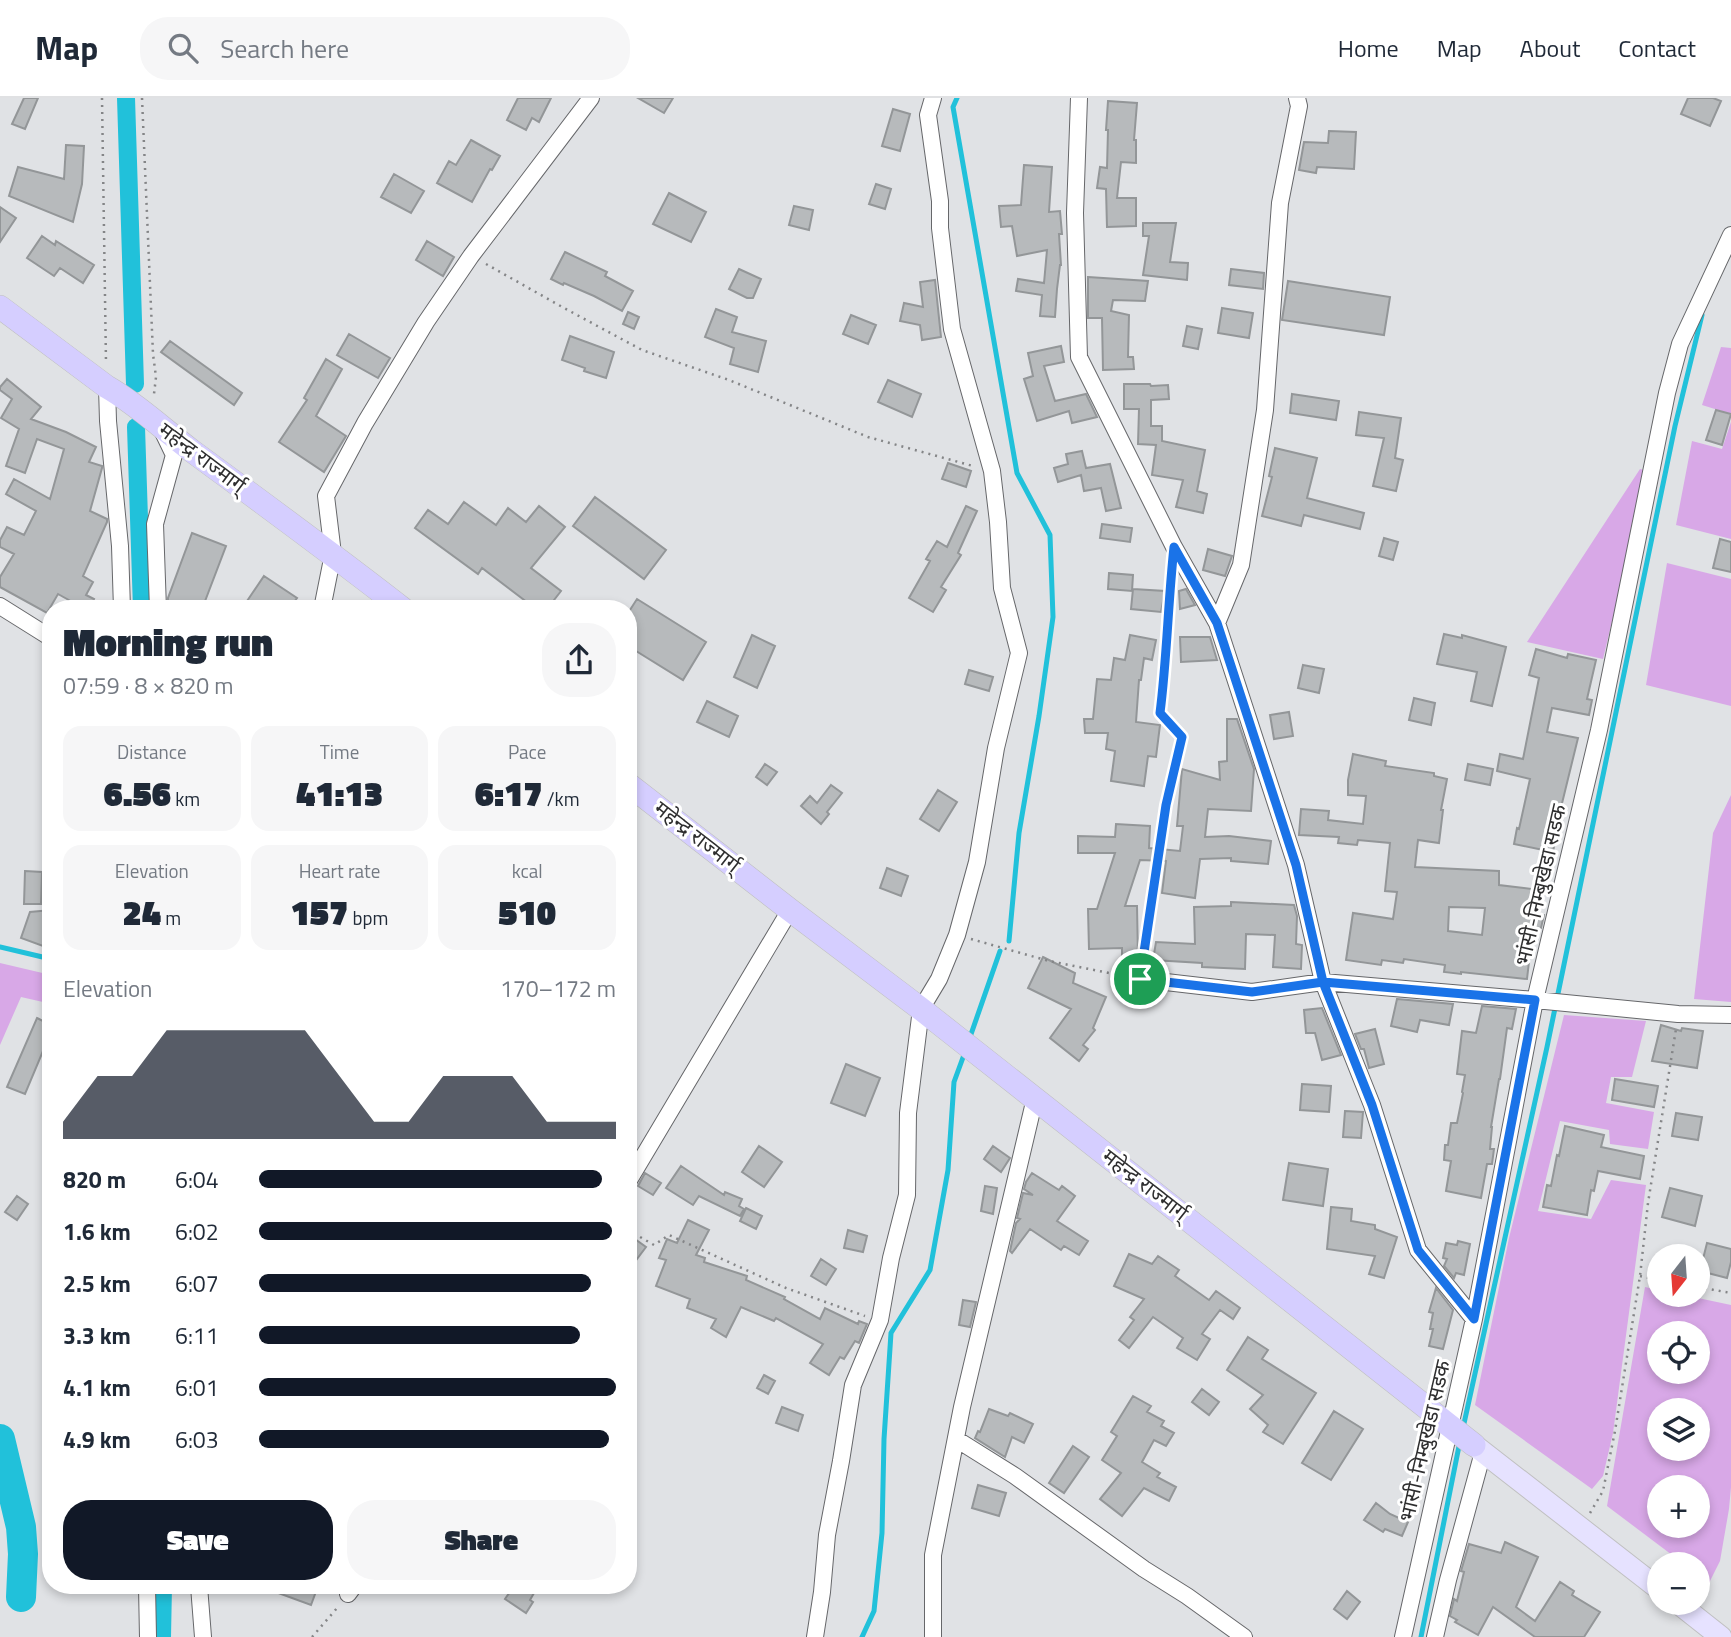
<!DOCTYPE html>
<html lang="en">
<head>
<meta charset="utf-8">
<style>
	:root { --surface:#fff; --page:#f6f6f7; --text:#1f2937; --muted:#747a83; --line:#e0e1e3; --accent:#111827 }
	body { margin:0; font-family:"Titillium Web","Noto Sans Devanagari",sans-serif; background:var(--page); color:var(--text); height:100vh; display:flex; flex-direction:column; font-size:26px; white-space:nowrap }
	* { box-sizing:border-box; margin:0 }
	p { font-size:23px; color:var(--muted) }
	.icon { flex:none; width:38px; height:38px; fill:none; stroke:currentColor; stroke-width:2; stroke-linecap:round; stroke-linejoin:round }
	.map { position:relative; flex:1; overflow:hidden }
	.drawer { position:absolute; left:42px; top:502px; width:595px; height:994px; display:flex; flex-direction:column; background:var(--surface); border-radius:28px; box-shadow:0 4px 10px #0003 }
	.drawer>* { flex:none }
	.needle { width:46px; rotate:197deg }
	.controls { position:absolute; left:1647px; top:1146px; display:grid; gap:14px }
	.controls a { display:grid; place-items:center; width:63px; height:63px; border-radius:50%; background:var(--surface); box-shadow:0 4px 10px #0003; font-size:35px }
	.pin { position:absolute; display:grid; place-items:center; width:60px; height:60px; color:#fff; margin:-30px; border:4px solid #fff; border-radius:50%; box-shadow:0 2px 7px #0007 }
	.round { display:grid; place-items:center; flex:none; width:74px; height:74px; border-radius:28px; background:var(--page) }
	.head { display:flex; align-items:center; justify-content:space-between; height:119px; padding:0 21px }
	h1 { font-size:38px; font-weight:800; line-height:52px }
	.metrics { display:grid; grid-template-columns:repeat(3,1fr); gap:10px; height:119px; padding:7px 21px }
	.metrics div { display:grid; align-content:center; border-radius:18px; background:var(--page); text-align:center }
	.metrics b { font-size:35px; font-weight:800 }
	.metrics small { font-size:19px; font-weight:400 }
	.metrics p { font-size:19px }
	.chart { height:196px; padding:14px 21px }
	.chart p { display:flex; justify-content:space-between }
	.chart svg { width:100%; height:126px; margin-top:7px; fill:var(--accent); opacity:.7 }
	.cta { display:flex; gap:14px; margin-top:auto; padding:14px 21px }
	.cta a { flex:1; height:80px; border-radius:28px; background:var(--accent); color:#fff; font-size:28px; font-weight:800; line-height:80px; text-align:center }
	.cta a+a { background:var(--page); color:var(--text) }
	ul { padding:0 21px; list-style:none; font-size:23px }
	li { display:grid; grid-template-columns:112px 84px 1fr; align-items:center; height:52px }
	li i { height:18px; border-radius:9px; background:var(--accent) }
	header { display:flex; align-items:center; gap:42px; box-sizing:border-box; height:98px; padding:0 35px; background:var(--surface); border-bottom:2px solid var(--line) }
	header strong { font-size:33px }
	nav { display:flex; gap:38px; margin-inline-start:auto; font-size:24px }
	.search { width:490px; height:63px; background:var(--page); display:flex; align-items:center; gap:18px; box-sizing:border-box; padding:0 24px; border-radius:28px; color:var(--muted); font-size:26px }
	.map>svg:first-child { display:block }
	.green { fill:#d8a8e7; fill-rule:evenodd }
	.lines { fill:none; stroke-linecap:round; stroke-linejoin:round }
	.stream { stroke:#21c1da; stroke-width:5 }
	.canal { stroke:#21c1da; stroke-width:18 }
	.river { stroke:#21c1da; stroke-width:30 }
	.building { fill:#b7babc; stroke:#939698; stroke-width:2; fill-rule:evenodd }
	.minor-casing { stroke:#66676a; stroke-width:18 }
	.major-casing { stroke:#c0c0c1; stroke-width:23 }
	.highway-casing { stroke:#c0c0c1; stroke-width:24 }
	.path { stroke:#848587; stroke-width:2.5; stroke-dasharray:2 5; stroke-linecap:butt }
	.minor { stroke:#fff; stroke-width:16 }
	.major { stroke:#e6e2ff; stroke-width:21 }
	.highway { stroke:#d5ceff; stroke-width:23 }
	.route-casing { stroke:#fff; stroke-width:14 }
	.route { stroke:#1a73e8; stroke-width:9 }
	.labels { text-anchor:middle; stroke-width:6; stroke-linejoin:round; paint-order:stroke }
	.street-label { font-size:21px; fill:#2e2e2f; stroke:#fff }
</style>
</head>
<body>
<header>
<strong>Map</strong>
<div class="search"><svg class="icon" aria-label="search" viewBox="0 0 24 24"><circle cx="10" cy="10" r="6"/><path d="M15 15l6 6"/></svg>Search here</div>
<nav><a>Home</a><a>Map</a><a>About</a><a>Contact</a></nav>
</header>
<div class="map">
<svg width="1731" height="1539" viewBox="0 0 1731 1539">
	<rect width="100%" height="100%" fill="#e0e2e5"/>
	<path class="green" d="M1721,249L1731,250V316L1702,307Z
		M1731,324V441L1676,427L1692,343L1722,351Z
		M1640,371L1648,373L1603,561L1527,544Z
		M1667,465L1731,481V608L1646,587Z
		M1731,697V904L1694,901L1713,735Z
		M0,865L51,877L43,904L21,899L0,947Z
		M1564,917L1646,923L1632,979H1611L1606,1005L1654,1014L1648,1051L1610,1046L1609,1032L1560,1023L1538,1113L1591,1121L1611,1082L1646,1087L1613,1335L1603,1378L1592,1391L1475,1307L1509,1140Z
		M1645,1189L1659,1192V1197H1684L1731,1207V1389L1729,1411L1720,1463L1709,1485L1698,1476V1466H1684L1607,1408ZM1659,1236H1698V1274H1659ZM1659,1312H1698V1351H1659ZM1659,1390H1698V1428H1659Z"/>
	<g class="lines">
		<path class="stream" d="M957,0L953,9L1017,375L1050,437L1053,519L1039,618L1019,735L1009,843
			M0,849L51,861
			M969,942L1000,853
			M1463,1330L1547,949L1675,328L1702,217
			M862,1539L874,1513L882,1435L884,1341L891,1235L930,1172L948,1072L954,984L965,954
			M1421,1539L1460,1343"/>
		<path class="canal" d="M126,0L135,286
			M136,329L142,511
			M162,1539L163,1488"/>
		<path class="river" d="M0,1341L21,1429L23,1456L21,1499"/>
	</g>
	<path class="building" d="M24,0H38L25,31L12,26Z
		M518,0H551L539,24L532,20L526,32L507,22Z
		M638,0H673L664,15Z
		M1688,0H1713L1721,3L1710,28L1681,16Z
		M1108,3L1137,5L1134,42H1136V65L1121,64L1117,100H1136V128L1107,129L1106,91L1097,90L1100,69L1107,70L1108,32H1106Z
		M893,11L910,16L900,53L882,48Z
		M1329,33L1356,34L1354,71L1317,69L1316,75L1299,72L1304,44L1328,45Z
		M471,42L500,58L492,72L490,71L472,104L437,85L449,63L456,67Z
		M66,47L84,48L82,86L73,124L9,98L18,69L64,81Z
		M1024,67L1052,69L1049,114L1060,113L1062,136H1059L1061,167H1060L1057,191L1055,219L1040,218L1042,197L1016,193L1018,181L1044,185L1047,152L1017,158L1012,128L1001,129L999,108L1021,107Z
		M394,76L424,93L411,115L381,99Z
		M876,86L891,91L885,111L869,106Z
		M669,95L706,114L691,144L653,126Z
		M794,108L813,112L809,132L789,127Z
		M0,109L16,120L0,144Z
		M1143,125H1176L1170,164L1188,165L1187,182L1143,177L1149,138H1143Z
		M42,138L55,147L56,143L94,167L83,185L60,170L54,178L27,160Z
		M427,143L454,159L443,178L416,162Z
		M565,154L607,174L605,178L633,193L622,213L594,198L564,185L563,187L551,181Z
		M739,171L761,181L753,200H747L729,191Z
		M1231,171L1264,175L1263,191L1229,187Z
		M1088,179L1148,183L1145,203L1113,202L1111,213L1129,217L1128,259H1133L1134,271L1103,272L1102,220H1088Z
		M935,182L941,239L922,242L920,227L900,223L904,205L923,209L920,184Z
		M1288,183L1390,199L1384,237L1282,222Z
		M1222,210L1253,215L1249,240L1218,235Z
		M716,211L737,219L732,234L766,243L758,274L730,266L734,250L705,239Z
		M628,214L639,219L634,231L623,226Z
		M851,217L876,227L868,246L843,236Z
		M1187,228L1202,231L1198,251L1183,248Z
		M349,236L390,260L378,280L337,257Z
		M570,238L614,254L606,280L584,273L585,270L562,262Z
		M170,243L242,295L234,307L161,254Z
		M1061,248L1064,264L1044,268L1055,303L1086,296L1097,319L1072,325L1069,313L1037,323L1024,281L1033,278L1028,255Z
		M326,261L342,271L316,318L346,338L324,374L279,344L307,302L304,300Z
		M7,281L41,309L31,321L66,334L96,349L89,364L102,368V370L90,413L107,421V424L83,478L93,484L86,497L94,501L89,511H85L58,496L47,515L0,489V479L14,456L0,449V442L7,429L24,437L36,413L6,396L14,381L50,401L64,351L37,341L25,375L6,368L19,331L1,320L12,301L0,292V289Z
		M888,282L921,296L912,319L878,304Z
		M1124,286H1150L1151,288L1168,287L1169,301L1151,302V328H1162V343L1205,352L1197,393L1207,396L1203,415L1176,409L1183,382L1152,377L1156,347L1138,346L1139,311H1124Z
		M1292,296L1339,303L1336,322L1290,315Z
		M1716,312L1731,316L1722,347L1706,342Z
		M1359,314L1401,320L1395,360L1403,362L1396,393L1373,388L1384,340L1356,337Z
		M1275,350L1317,360L1307,400L1364,415L1360,431L1304,417L1301,428L1262,418L1272,379L1269,378Z
		M1082,353L1086,370L1110,366L1121,410L1106,413L1101,390L1084,393L1081,377L1058,384L1054,370L1068,366L1066,356Z
		M948,365L971,373L966,389L942,381Z
		M595,399L666,452L644,481L573,428Z
		M464,404L496,427L508,410L526,424L539,408L565,429L531,470L561,493L547,511H536L482,470L478,476L415,430L428,412L448,426Z
		M966,408L977,413L958,455L961,457L941,489L946,492L933,514L909,500L930,463L926,461L937,443L947,449Z
		M1102,426L1132,430L1130,444L1100,440Z
		M192,435L226,448L202,511H168V500Z
		M1384,440L1398,444L1393,462L1379,458Z
		M1720,441L1731,444V474L1713,470Z
		M1208,451L1232,458L1225,478L1203,472Z
		M1109,475L1133,477L1132,493L1108,491Z
		M264,478L297,500L289,511H251L245,506Z
		M1133,491L1165,493L1161,514L1131,511Z
		M1186,491L1195,507L1180,511L1179,493Z
		M637,501L706,544L683,582L628,548V515Z
		M1444,536L1462,540V537L1506,549L1492,608L1471,603L1477,574L1437,566Z
		M752,537L775,548L757,590L734,579Z
		M1130,537L1156,542L1152,562L1144,560L1141,582H1139L1136,624L1160,627L1156,659L1148,658L1144,688L1111,683L1115,653L1106,651L1108,635H1085L1084,621H1093L1097,581L1111,582L1114,560L1125,562Z
		M1180,539H1210L1217,562L1181,564Z
		M1536,551L1567,560L1568,556L1596,562L1587,601L1592,602L1589,617L1552,610L1547,634L1578,640L1554,738H1556L1553,754L1514,746L1517,730L1519,731L1530,681L1497,673L1500,656L1523,661L1539,580L1529,577Z
		M1303,567L1324,571L1319,595L1298,590Z
		M969,572L993,579L989,593L965,586Z
		M1414,600L1435,605L1431,627L1409,622Z
		M707,603L738,618L729,639L697,624Z
		M1289,614L1293,638L1274,641L1270,617Z
		M1227,621H1237L1254,671L1251,713L1208,711L1205,739L1229,738L1271,743L1268,766L1231,763V760L1200,761L1195,800L1162,795L1166,763L1140,762L1125,808H1137L1138,861H1135V868L1122,867V850L1089,851L1088,811H1097L1115,755H1078V738L1115,739L1116,726L1150,728L1149,750L1180,753L1183,728H1177L1182,671L1220,682L1219,664L1227,663Z
		M1353,656L1386,663L1385,668L1434,675V678L1447,681L1441,712H1443L1439,745L1418,742L1415,769L1499,773V787L1540,792L1537,816L1544,817L1541,830L1533,829L1527,881L1461,874V876L1444,874L1445,867L1404,861L1403,865L1382,862L1381,867L1346,862L1353,815L1393,821L1397,794L1385,793L1390,745L1358,742L1357,747L1338,745L1339,739L1299,737L1301,711L1329,713L1328,722L1363,726L1366,698L1348,697V682ZM1449,809L1485,810L1482,837L1448,833Z
		M765,666L777,674L767,687L756,679Z
		M1468,666L1493,671L1490,687L1465,682Z
		M831,687L842,695L827,714L829,716L821,726L801,708L810,698L817,705Z
		M938,692L957,704L939,733L920,721Z
		M887,770L908,778L901,798L880,790Z
		M25,773L42,774L41,806H24Z
		M1231,804L1294,807L1297,818L1296,846L1302,847L1301,871L1273,869L1275,837L1246,836L1245,871L1202,869V865L1153,862L1156,844L1195,846L1194,809L1231,808Z
		M51,812V847L43,848L21,840L30,814Z
		M1043,859L1075,875L1073,885L1106,899L1093,930L1095,932L1083,947L1088,951L1079,963L1050,940L1071,911L1028,890Z
		M1397,901L1453,906L1449,927L1420,922L1417,934L1391,928Z
		M1482,908L1516,911L1512,931L1507,930L1500,981H1499L1491,1029H1492L1490,1051H1494L1492,1066H1487L1481,1100L1446,1093L1451,1063L1444,1062L1445,1047H1448L1451,1025H1457L1463,995L1462,994L1465,977L1457,976L1462,933L1476,935Z
		M1322,910L1341,957L1322,962L1315,935H1306L1304,912Z
		M37,920L51,927V934L25,996L7,989Z
		M1661,927L1681,933L1682,930L1703,933L1697,970L1652,963Z
		M1375,931L1384,966L1369,970L1364,951H1361L1355,936Z
		M846,966L880,980L865,1018L831,1005Z
		M1615,981L1658,988L1654,1009L1612,1002Z
		M1302,986L1331,988L1329,1014L1300,1012Z
		M1345,1013L1363,1014L1361,1040L1343,1039Z
		M1676,1015L1702,1019L1698,1042L1672,1038Z
		M1565,1028L1604,1037L1601,1049L1644,1058L1640,1081L1598,1073L1594,1093L1591,1092L1587,1117L1543,1109L1547,1087L1551,1088L1557,1057L1559,1058Z
		M759,1048L782,1064L764,1089L742,1074Z
		M993,1048L1010,1060L1001,1074L984,1061Z
		M1289,1065L1328,1071L1323,1108L1283,1102Z
		M681,1068L724,1097L725,1094L742,1101L739,1108L744,1111L740,1118L699,1098L693,1107L666,1090Z
		M645,1075L661,1085L653,1097L638,1088Z
		M1032,1075L1059,1092L1062,1088L1075,1098L1057,1123L1088,1143L1079,1157L1064,1148L1061,1152L1030,1131L1012,1155L1010,1153L1016,1125L1020,1121L1017,1120L1023,1095L1033,1097L1024,1091L1026,1084Z
		M985,1088L997,1090L993,1116L981,1113Z
		M1670,1090L1702,1098L1695,1128L1662,1119Z
		M17,1098L28,1106L17,1122L5,1114Z
		M1331,1109L1352,1111L1351,1123L1375,1127V1131L1397,1139L1384,1180L1369,1176L1375,1158L1327,1151Z
		M746,1110L762,1118L756,1131L740,1123Z
		M688,1122L709,1132L696,1157L705,1160L704,1164L747,1178L746,1182L785,1199L784,1201L820,1221L825,1210L858,1226L859,1223L867,1226L859,1245L855,1243L844,1261L840,1259L829,1277L810,1265L823,1246L776,1220L774,1223L741,1209L726,1239L711,1230L716,1221L687,1210L690,1201L656,1188L666,1162L659,1160L667,1141L677,1145Z
		M848,1132L867,1138L863,1154L844,1150Z
		M628,1136L646,1149L628,1173Z
		M1458,1143L1470,1146L1464,1177L1456,1175L1454,1180L1444,1168L1447,1161L1443,1160L1446,1145L1457,1147Z
		M1707,1145L1731,1151V1164L1727,1180L1700,1173Z
		M1129,1156L1152,1166L1158,1158L1179,1172L1175,1178L1209,1202L1216,1193L1240,1210L1233,1221L1220,1212L1202,1236L1210,1241L1197,1262L1177,1250L1183,1240L1153,1219L1129,1250L1119,1242L1134,1222L1130,1219L1144,1201L1114,1188Z
		M821,1161L836,1171L826,1187L811,1178Z
		M1436,1190L1453,1212L1443,1251L1429,1248L1433,1231H1430L1433,1215L1429,1214Z
		M963,1202L976,1204L970,1229L959,1227Z
		M1248,1239L1268,1252L1262,1261L1316,1295L1283,1346L1263,1334L1268,1327L1250,1311L1263,1297L1227,1272Z
		M764,1277L775,1283L768,1296L757,1290Z
		M1202,1291L1219,1304L1209,1317L1192,1304Z
		M1133,1298L1151,1308L1147,1314L1164,1323L1161,1328L1174,1335L1166,1348L1154,1342L1142,1364L1160,1375L1157,1379L1176,1389L1169,1403L1144,1390L1122,1418L1100,1401L1121,1375L1102,1362L1117,1338L1111,1334Z
		M782,1309L803,1317L798,1333L776,1325Z
		M989,1311L1008,1318L1010,1315L1033,1326L1024,1345L1012,1339L1005,1359L975,1340L978,1333L980,1334Z
		M1334,1313L1363,1331L1331,1382L1302,1365Z
		M1073,1348L1089,1359L1064,1395L1049,1385Z
		M978,1387L1006,1395L999,1418L972,1410Z
		M1376,1405L1390,1416L1408,1424L1402,1438L1385,1431L1383,1434L1364,1422Z
		M1505,1444L1538,1459L1516,1509L1535,1523L1560,1484L1574,1493L1572,1497L1600,1514L1584,1539H1535L1493,1509L1478,1537L1455,1524L1457,1522L1450,1518L1454,1501L1457,1503L1464,1474L1461,1473L1469,1446L1501,1455Z
		M262,1488H318L311,1507L262,1489Z
		M514,1488H538L530,1502L533,1504L526,1515L505,1501Z
		M1347,1493L1360,1504L1347,1521L1334,1511Z"/>
	<g class="lines">
		<defs>
			<path id="minor" d="M1079,0L1075,115L1079,259L1174,449L1217,525L1296,767L1323,884L1372,1007L1418,1152L1474,1221
				M107,289L108,323L120,448L122,511
				M0,508L51,540
				M158,511L155,426L174,357L162,332
				M322,511L333,456L326,398L365,325L426,224L471,158L591,0
				M1217,525L1241,467L1265,312L1280,105L1299,8L1297,0
				M1140,881L1252,894L1323,884L1535,902L1678,916L1731,917
				M628,1084L790,812
				M956,1341L1015,1378L1144,1471L1187,1498L1244,1539
				M147,1488L148,1539
				M199,1488L203,1539
				M348,1496L354,1488
				M815,1539L822,1494L827,1437L841,1363L853,1287L880,1222L891,1160L907,1097L908,1015L921,911L939,881L957,837L977,764L996,650L1019,555L1002,490L998,424L992,373L952,231L940,130V103L928,17L933,0
				M933,1539V1457L962,1309L1035,1000
				M1403,1539L1474,1221L1535,902L1599,632L1667,295L1680,246L1731,137
				M1435,1539L1448,1482L1483,1354"/>
			<path id="major" d="M1474,1347L1659,1491
				M1678,1505L1721,1539"/>
			<path id="highway" d="M0,209L107,289C137,306 164,332 192,353C263,405 334,457 403,511
				M628,686L790,812L921,911L1474,1347"/>
		</defs>
		<use href="#minor" class="minor-casing"/>
		<use href="#major" class="major-casing"/>
		<use href="#highway" class="highway-casing"/>
		<path class="path" d="M102,0L106,265
			M142,0L153,256L156,279L154,296
			M486,166L564,210L642,252L729,282L868,339L973,368
			M971,841L1049,863L1124,878
			M1142,867L1166,707L1182,639L1160,615C1165,569 1166,523 1171,476
			M628,1132L654,1147L669,1137L786,1190L865,1218
			M1640,1178L1659,1182
			M1698,1189L1731,1195
			M1590,1415L1603,1393L1615,1333L1640,1178L1648,1105L1676,931
			M312,1539L338,1509"/>
		<use href="#minor" class="minor"/>
		<use href="#major" class="major"/>
		<use href="#highway" class="highway"/>
	</g>
	<g class="lines">
		<defs>
			<path id="route" d="M1140,881L1252,894L1323,884L1535,902L1474,1221L1418,1152L1372,1007L1323,884L1296,767L1217,525L1174,449C1168,504 1167,560 1160,615L1182,639L1166,707L1140,881"/>
		</defs>
		<use href="#route" class="route-casing"/>
		<use href="#route" class="route"/>
	</g>
	<g class="labels">
		<g class="street-label">
			<text transform="translate(202 360) rotate(37)" y="7">महेन्द्र राज्मार्ग्</text>
			<text transform="translate(697 739) rotate(38)" y="7">महेन्द्र राज्मार्ग्</text>
			<text transform="translate(1541 787) rotate(-77)" y="7">भांसी-निम्बुखेडा सडक</text>
			<text transform="translate(1145 1087) rotate(38)" y="7">महेन्द्र राज्मार्ग्</text>
			<text transform="translate(1425 1343) rotate(-77)" y="7">भांसी-निम्बुखेडा सडक</text>
		</g>
	</g>
</svg>
<div class="controls">
<a><svg class="needle" viewBox="-14 -14 28 28"><path d="M0-13l5 13h-10z" fill="#e53935"/><path d="M0 13l5-13h-10z" fill="#747a83"/></svg></a>
<a><svg class="icon" aria-label="locate" viewBox="0 0 24 24"><circle cx="12" cy="12" r="6"/><path d="M12 2v4M12 18v4M2 12h4M18 12h4"/></svg></a>
<a><svg class="icon" aria-label="layers" viewBox="0 0 24 24"><path d="M12 4l9 5-9 5-9-5zM3 14l9 5 9-5"/></svg></a>
<a>+</a>
<a>−</a>
</div>
<div class="pin" style="left:1140px;top:881px;background:#1e9e55"><svg class="icon" aria-label="arrive" viewBox="0 0 24 24"><path d="M6 21V4h12l-3 4 3 4H6"/></svg></div>
<section class="drawer">
<div class="head"><div><h1>Morning run</h1><p>07:59 · 8 × 820 m</p></div><a class="round"><svg class="icon" aria-label="share" viewBox="0 0 24 24"><path d="M12 15V3M7 8l5-5 5 5M5 13v7h14v-7"/></svg></a></div>
<div class="metrics">
<div><p>Distance</p><b>6.56<small> km</small></b></div>
<div><p>Time</p><b>41:13</b></div>
<div><p>Pace</p><b>6:17<small> /km</small></b></div>
</div>
<div class="metrics">
<div><p>Elevation</p><b>24<small> m</small></b></div>
<div><p>Heart rate</p><b>157<small> bpm</small></b></div>
<div><p>kcal</p><b>510</b></div>
</div>
<div class="chart"><p><span>Elevation</span>170–172 m</p>
<svg viewBox="0 0 160 44" preserveAspectRatio="none"><path d="M0 44V38L10 22L20 22L30 6L40 6L50 6L60 6L70 6L80 22L90 38L100 38L110 22L120 22L130 22L140 38L150 38L160 38V44z"/></svg>
</div>
<ul>
<li><b>820 m</b>6:04<i style="width:96%"></i></li>
<li><b>1.6 km</b>6:02<i style="width:99%"></i></li>
<li><b>2.5 km</b>6:07<i style="width:93%"></i></li>
<li><b>3.3 km</b>6:11<i style="width:90%"></i></li>
<li><b>4.1 km</b>6:01<i style="width:100%"></i></li>
<li><b>4.9 km</b>6:03<i style="width:98%"></i></li>
</ul>
<div class="cta"><a>Save</a><a>Share</a></div>
</section>
</div>
</body>
</html>
